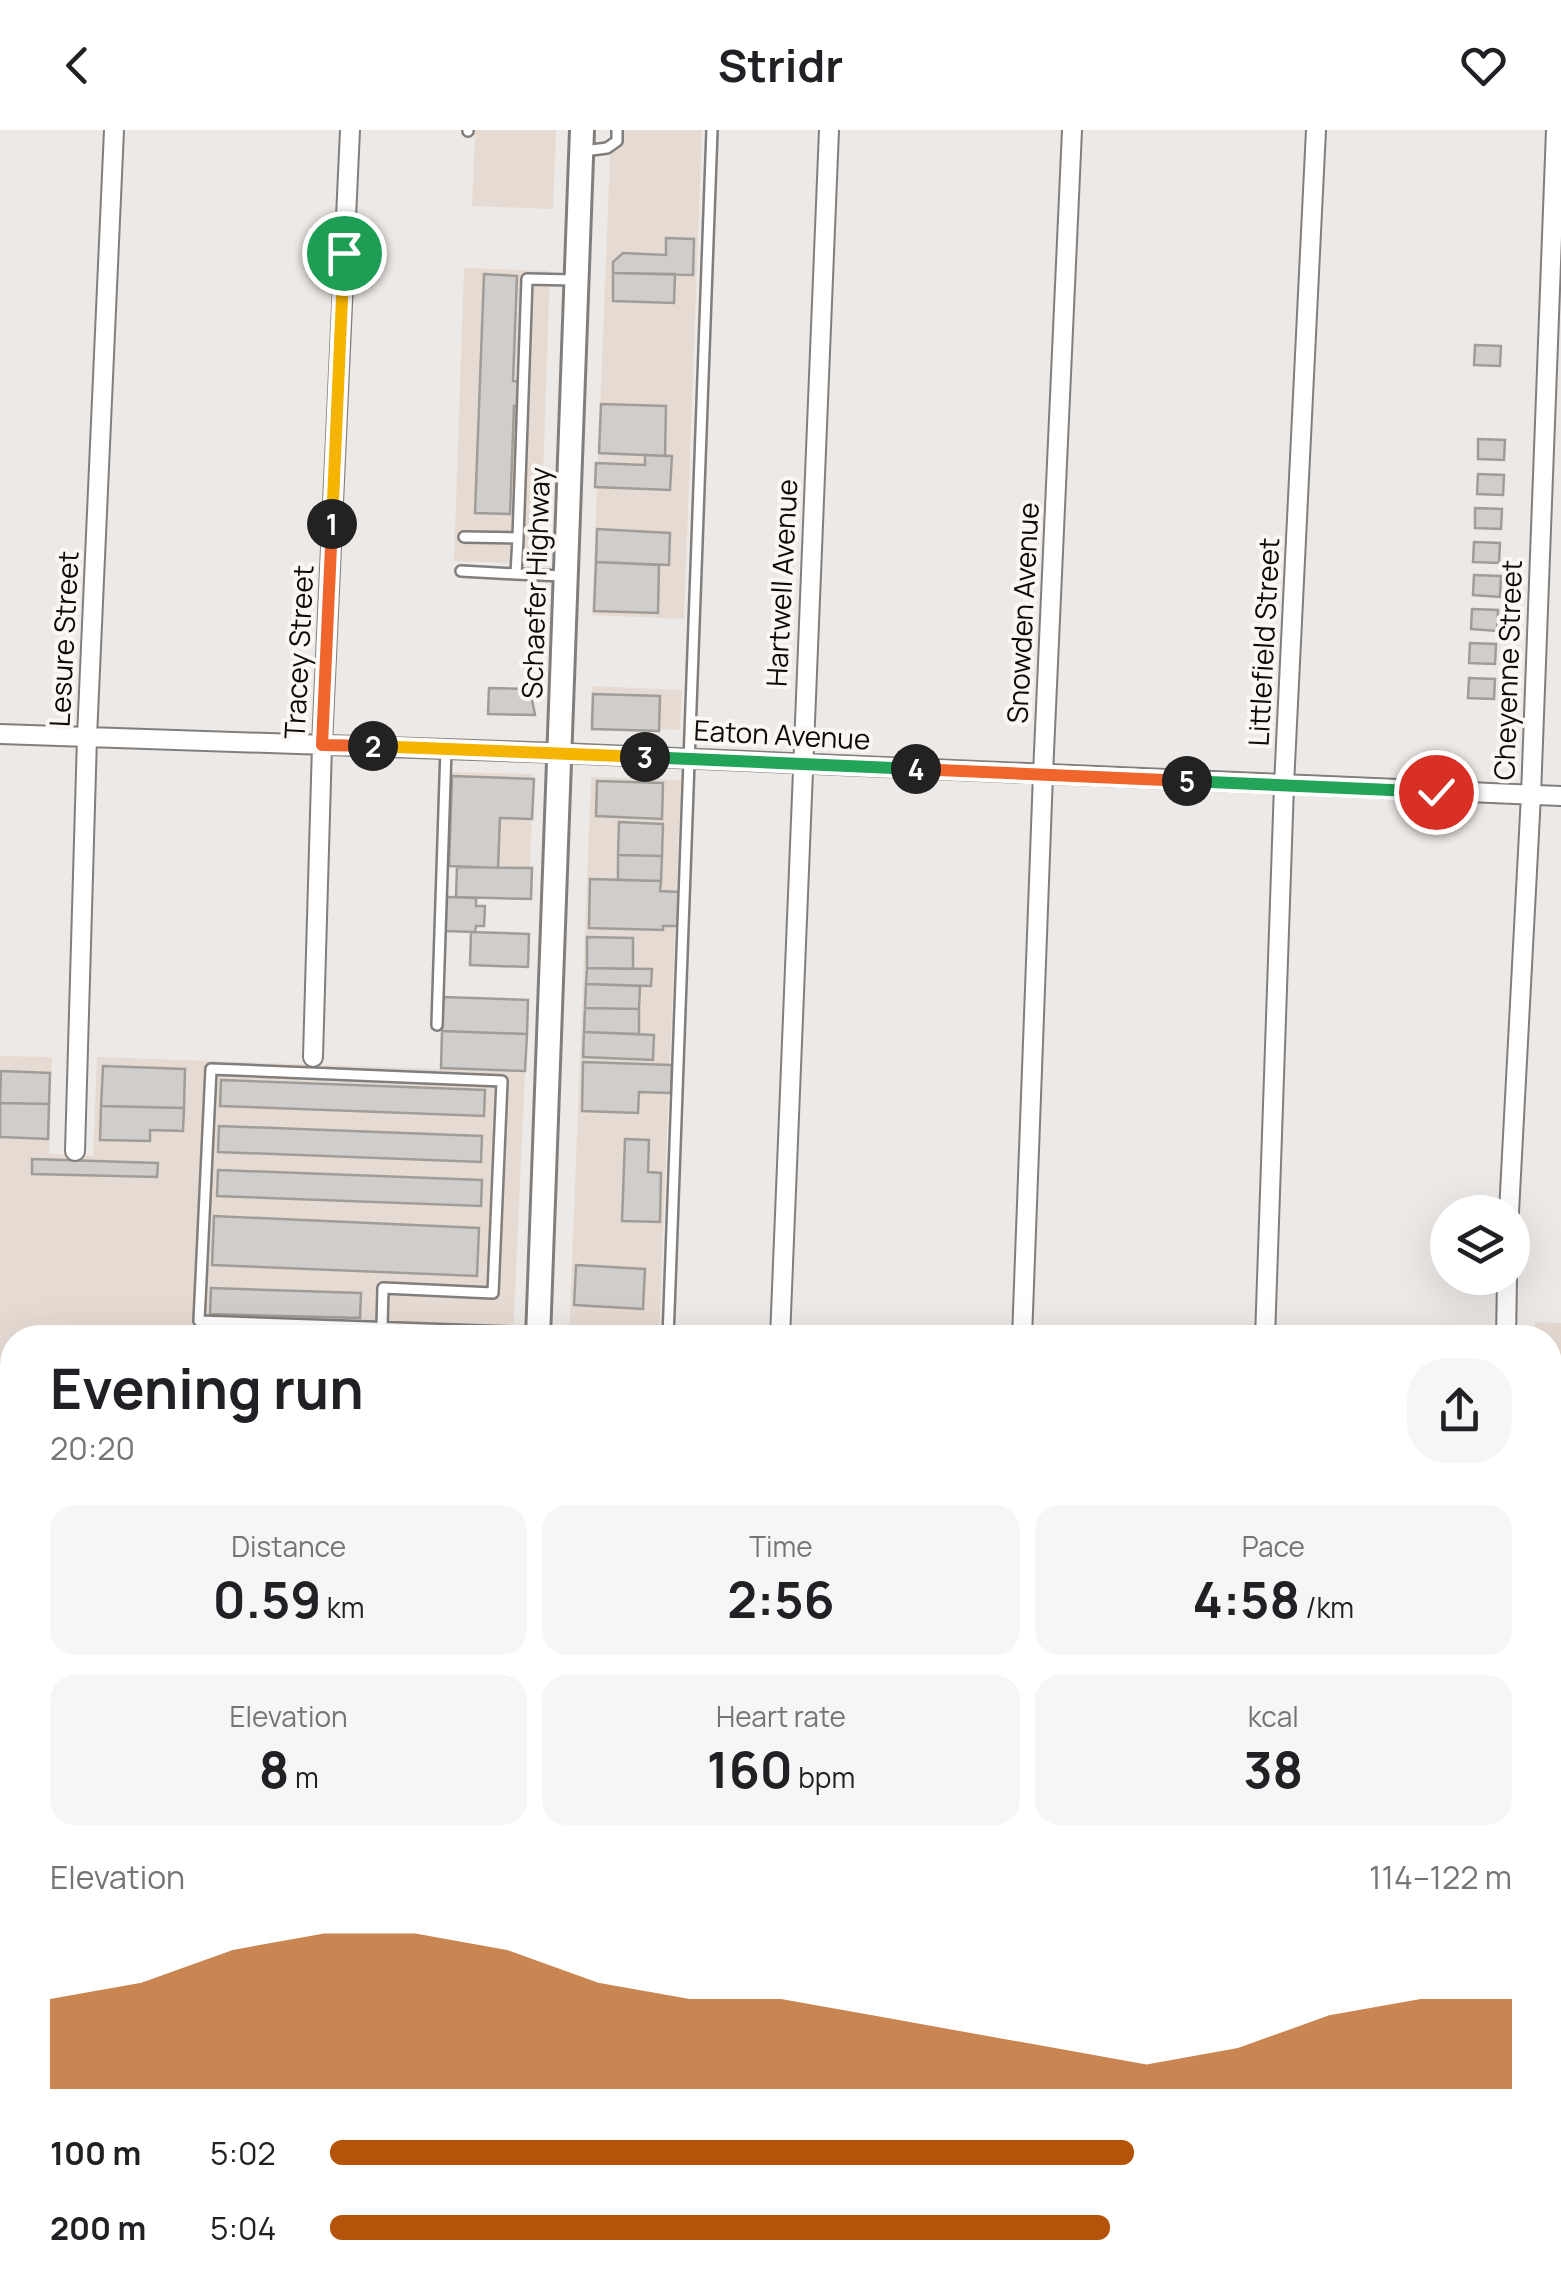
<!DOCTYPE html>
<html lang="en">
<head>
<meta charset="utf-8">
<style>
	:root { --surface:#fff; --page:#f6f6f6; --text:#202124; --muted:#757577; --accent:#b45309 }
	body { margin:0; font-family:Manrope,sans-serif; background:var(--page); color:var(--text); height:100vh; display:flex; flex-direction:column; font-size:38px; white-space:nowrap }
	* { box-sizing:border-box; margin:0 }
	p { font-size:32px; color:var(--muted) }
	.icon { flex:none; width:55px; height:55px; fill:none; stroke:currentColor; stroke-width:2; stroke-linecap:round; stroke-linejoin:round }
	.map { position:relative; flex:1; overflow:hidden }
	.details { position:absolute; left:0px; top:1195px; width:1562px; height:962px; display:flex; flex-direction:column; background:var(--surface); border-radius:40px 40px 0 0; box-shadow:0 10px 40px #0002 }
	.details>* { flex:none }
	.tools { position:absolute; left:1430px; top:1065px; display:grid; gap:20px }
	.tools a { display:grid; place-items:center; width:100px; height:100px; border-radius:50%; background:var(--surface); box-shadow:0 10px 40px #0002; font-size:50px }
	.pin { position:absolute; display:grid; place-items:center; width:85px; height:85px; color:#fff; margin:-42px; border:5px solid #fff; border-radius:50%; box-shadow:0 2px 10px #0007 }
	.km { position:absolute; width:50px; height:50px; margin:-25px; border-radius:50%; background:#222; color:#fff; font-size:28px; line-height:50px; text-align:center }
	.round { display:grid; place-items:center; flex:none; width:105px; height:105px; border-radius:40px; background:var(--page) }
	.summary { display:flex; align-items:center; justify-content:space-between; height:170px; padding:0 50px }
	h1 { font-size:55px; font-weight:700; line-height:75px }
	.metrics { display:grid; grid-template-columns:repeat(3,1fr); gap:15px; height:170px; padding:10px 50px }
	.metrics div { display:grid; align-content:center; border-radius:25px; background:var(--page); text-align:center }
	.metrics b { font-size:50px; font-weight:700 }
	.metrics small { font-size:28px; font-weight:400 }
	.metrics p { font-size:28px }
	.chart { height:280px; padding:20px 50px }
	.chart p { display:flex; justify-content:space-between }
	.chart svg { width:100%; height:180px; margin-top:10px; fill:var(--accent); opacity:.7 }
	ul { padding:0 50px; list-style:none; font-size:32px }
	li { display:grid; grid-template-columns:160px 120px 1fr; align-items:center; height:75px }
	li i { height:25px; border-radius:12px; background:var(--accent) }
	header { display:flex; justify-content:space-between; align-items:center; height:130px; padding:0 50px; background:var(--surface); font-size:45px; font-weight:700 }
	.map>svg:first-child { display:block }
	.built { fill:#e6dbd3 }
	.building { fill:#d1cdca; stroke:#a09d99; stroke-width:2.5 }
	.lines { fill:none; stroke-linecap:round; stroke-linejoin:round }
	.service-casing { stroke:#827e7b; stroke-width:14 }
	.minor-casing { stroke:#827e7b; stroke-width:22 }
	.tertiary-casing { stroke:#827e7b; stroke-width:28 }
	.service { stroke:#fff; stroke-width:9 }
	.minor { stroke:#fff; stroke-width:18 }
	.tertiary { stroke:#fff; stroke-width:22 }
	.rail { stroke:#454342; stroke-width:5; stroke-dasharray:18 18; stroke-linecap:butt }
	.split-1-casing { stroke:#fff; stroke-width:20 }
	.split-2-casing { stroke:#fff; stroke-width:20 }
	.split-3-casing { stroke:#fff; stroke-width:20 }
	.split-4-casing { stroke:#fff; stroke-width:20 }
	.split-5-casing { stroke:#fff; stroke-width:20 }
	.split-6-casing { stroke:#fff; stroke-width:20 }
	.split-1 { stroke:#f5b400; stroke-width:12 }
	.split-2 { stroke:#f0652b; stroke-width:12 }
	.split-3 { stroke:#f5b400; stroke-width:12 }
	.split-4 { stroke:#22a559; stroke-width:12 }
	.split-5 { stroke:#f0652b; stroke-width:12 }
	.split-6 { stroke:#22a559; stroke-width:12 }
	.labels { text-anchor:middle; stroke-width:8; stroke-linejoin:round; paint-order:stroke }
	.street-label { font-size:28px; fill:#0c0b0a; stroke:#fbf7f3 }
</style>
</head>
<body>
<header><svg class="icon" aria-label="back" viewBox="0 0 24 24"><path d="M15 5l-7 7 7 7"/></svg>Stridr<svg class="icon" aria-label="heart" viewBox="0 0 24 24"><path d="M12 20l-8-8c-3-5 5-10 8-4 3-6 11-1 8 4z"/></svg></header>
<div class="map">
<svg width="1561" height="2156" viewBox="0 0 1561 2156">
	<rect width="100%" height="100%" fill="#ede9e6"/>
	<path class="built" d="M475,0H556L553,79L472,76Z
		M611,0H702L684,489L592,485Z
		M464,138L550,141L540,434L454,431Z
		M592,556L682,560L680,600L590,596Z
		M453,642L533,644L530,737L450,735Z
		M591,647L681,650L659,1207L569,1208Z
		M0,926L52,927L49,1024L93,1026L97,927L525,942L513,1207L12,1208V1308L0,1307Z
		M1535,1192L1561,1193V1366H1550V1208L1535,1207Z
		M0,1359L12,1360V2145H51L49,2156H0Z
		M1550,1416L1561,1417V1798L1550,1797Z
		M1550,1846H1561V1979L1550,1993Z
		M62,2145H181L164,2156H61Z
		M277,2145H475L474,2156H258Z
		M536,2145H1449L1444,2156H535Z"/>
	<path class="building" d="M666,108L694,109L693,145L613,143V132L623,123L666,125Z
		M613,143L675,144L674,173L613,171Z
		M484,144L517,146L513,251L520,252L519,276H514L510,384L475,383Z
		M1475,215L1501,216L1500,236L1474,235Z
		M601,274L666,276L665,326L599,323Z
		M1478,309L1505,310L1504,330L1478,329Z
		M645,325L672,326L670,360L595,357L596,333L645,335Z
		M1478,344L1504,345L1503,365L1477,364Z
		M1475,378L1502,379L1501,399L1475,398Z
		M597,399L670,403L669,435L596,432Z
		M1474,412L1500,413L1499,433L1473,432Z
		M596,432L659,435L658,483L594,481Z
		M1474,445L1501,446L1500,467L1473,465Z
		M1472,479L1498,480L1497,501L1471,499Z
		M1470,513L1496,514L1495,534L1469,533Z
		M1469,548L1495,549L1494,569L1468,568Z
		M489,558L530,559L535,585L488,584Z
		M593,564L660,566L659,601L592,599Z
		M452,646L534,649L532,689L500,688L498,738L449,736Z
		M597,651L663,653L662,689L596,686Z
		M619,692L663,694L662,726L618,725Z
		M618,725L662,726L661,751L618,750Z
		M457,737L532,738L531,769L456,767Z
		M590,749L661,751L660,761L680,762L679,796H663V800L589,798Z
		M447,767L476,768V776H485L484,796H476L475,802L445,801Z
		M471,802L529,804L528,837L470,835Z
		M587,807L633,808V839L587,838Z
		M587,838L652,839L651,856L586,854Z
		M586,854L640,856L639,879L585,878Z
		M443,867L528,870L527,904L442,901Z
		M585,878L639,879V904L584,902Z
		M442,901L527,904L525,941L441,938Z
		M584,902L654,905L653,930L583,927Z
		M583,932L672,935L671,963L639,962L638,983L582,981Z
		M103,936L185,939L184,978L101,976Z
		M1,941L50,943L49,974L0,973Z
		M221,950L485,960L484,986L220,976Z
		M0,973L49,974L48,1009L0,1007Z
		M101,976L184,978L183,1001L150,1000V1011L100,1010Z
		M219,996L482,1006L481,1032L218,1022Z
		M625,1009L649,1010L648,1042L661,1043L660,1092L622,1091Z
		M32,1029L158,1033L157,1047L32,1044Z
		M218,1040L482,1050L481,1076L217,1066Z
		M214,1086L479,1098L477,1146L212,1135Z
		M576,1135L645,1139L643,1179L574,1175Z
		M211,1158L361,1163L360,1188L210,1184Z
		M0,1404H12V1642L0,1641Z
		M0,2025H12V2084H0Z
		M0,2084H12V2145H40V2156H0Z
		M277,2145H396V2156H269L267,2151Z
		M618,2145H773V2156H617Z
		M1094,2145H1128V2156H1094Z"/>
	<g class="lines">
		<defs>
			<path id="service" d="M468,1V0
				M584,21L607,18L617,11V0
				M464,407L518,408
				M461,441L516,444
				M564,446L516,444L518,408L527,149L574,150
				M437,895L446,619
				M382,1197L383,1158L493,1163L502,951L211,939L199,1191L536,1203
				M668,1208L712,0
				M1550,1555H1561
				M1550,1674L1561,1675
				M1550,1771H1561
				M1046,2145L1047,2156
				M561,2156L562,2145
				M574,2156L575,2145
				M598,2156V2145
				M814,2156L815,2145
				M891,2156L892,2145"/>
			<path id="minor" d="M0,604L560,623L1561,666
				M313,927L322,615L350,0
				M75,1021L87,607L114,0
				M1509,1082L1531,665L1556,0
				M780,1208L829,0
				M1022,1208L1043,644L1072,0
				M1265,1208L1284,655L1316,0
				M1506,1208L1507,1148"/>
			<path id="tertiary" d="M538,1208L582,0
				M0,1336L12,1337
				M1550,1394H1561
				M501,2156L502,2145"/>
		</defs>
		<use href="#service" class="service-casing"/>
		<use href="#minor" class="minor-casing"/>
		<use href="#tertiary" class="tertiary-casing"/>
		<use href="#service" class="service"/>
		<use href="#minor" class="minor"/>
		<use href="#tertiary" class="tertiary"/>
		<path class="rail" d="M1550,1832L1561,1833
			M58,2156L60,2145
			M222,2156L237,2145"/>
	</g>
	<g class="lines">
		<defs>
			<path id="split-1" d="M332,394L344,123"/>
			<path id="split-2" d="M332,394L322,615L373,616"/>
			<path id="split-3" d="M373,616L645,627"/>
			<path id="split-4" d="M645,627L916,639"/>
			<path id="split-5" d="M916,639L1187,651"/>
			<path id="split-6" d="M1187,651L1436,662"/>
		</defs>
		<use href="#split-1" class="split-1-casing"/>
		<use href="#split-2" class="split-2-casing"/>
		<use href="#split-3" class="split-3-casing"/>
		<use href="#split-4" class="split-4-casing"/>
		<use href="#split-5" class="split-5-casing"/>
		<use href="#split-6" class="split-6-casing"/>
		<use href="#split-1" class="split-1"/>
		<use href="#split-2" class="split-2"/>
		<use href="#split-3" class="split-3"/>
		<use href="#split-4" class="split-4"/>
		<use href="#split-5" class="split-5"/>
		<use href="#split-6" class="split-6"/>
	</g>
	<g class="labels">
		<g class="street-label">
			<text transform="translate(536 453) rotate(-88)" y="10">Schaefer Highway</text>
			<text transform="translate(782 453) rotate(-87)" y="10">Hartwell Avenue</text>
			<text transform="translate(1023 483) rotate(-87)" y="10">Snowden Avenue</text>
			<text transform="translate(64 509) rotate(-87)" y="10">Lesure Street</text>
			<text transform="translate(1264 512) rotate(-87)" y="10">Littlefield Street</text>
			<text transform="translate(299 522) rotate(-87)" y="10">Tracey Street</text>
			<text transform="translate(1508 540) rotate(-88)" y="10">Cheyenne Street</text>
			<text transform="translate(782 605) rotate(3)" y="10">Eaton Avenue</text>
		</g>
	</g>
</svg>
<div class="tools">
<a><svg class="icon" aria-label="layers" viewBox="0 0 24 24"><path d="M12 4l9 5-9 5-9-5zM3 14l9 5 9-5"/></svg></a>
</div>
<div class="pin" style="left:344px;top:123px;background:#1e9e55"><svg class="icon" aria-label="arrive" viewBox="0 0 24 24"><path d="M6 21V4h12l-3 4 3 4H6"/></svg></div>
<div class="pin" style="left:1436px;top:662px;background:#d93025"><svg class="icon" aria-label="check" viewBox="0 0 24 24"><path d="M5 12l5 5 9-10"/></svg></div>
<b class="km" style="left:332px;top:394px">1</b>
<b class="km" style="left:373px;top:616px">2</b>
<b class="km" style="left:645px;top:627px">3</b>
<b class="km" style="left:916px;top:639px">4</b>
<b class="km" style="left:1187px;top:651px">5</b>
<section class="details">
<div class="summary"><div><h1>Evening run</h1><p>20:20</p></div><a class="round"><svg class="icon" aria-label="share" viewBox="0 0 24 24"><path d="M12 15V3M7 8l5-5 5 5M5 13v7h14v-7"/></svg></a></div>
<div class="metrics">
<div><p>Distance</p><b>0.59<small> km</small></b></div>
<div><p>Time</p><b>2:56</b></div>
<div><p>Pace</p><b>4:58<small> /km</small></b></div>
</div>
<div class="metrics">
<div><p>Elevation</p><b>8<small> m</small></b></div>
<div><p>Heart rate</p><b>160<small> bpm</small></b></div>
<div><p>kcal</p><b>38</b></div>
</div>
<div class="chart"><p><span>Elevation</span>114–122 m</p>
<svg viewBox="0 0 160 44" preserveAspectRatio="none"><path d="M0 44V22L10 18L20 10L30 6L40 6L50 10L60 18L70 22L80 22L90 26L100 30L110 34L120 38L130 34L140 26L150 22L160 22V44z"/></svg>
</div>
<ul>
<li><b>100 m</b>5:02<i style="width:68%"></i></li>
<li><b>200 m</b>5:04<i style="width:66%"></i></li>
</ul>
</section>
</div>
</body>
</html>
